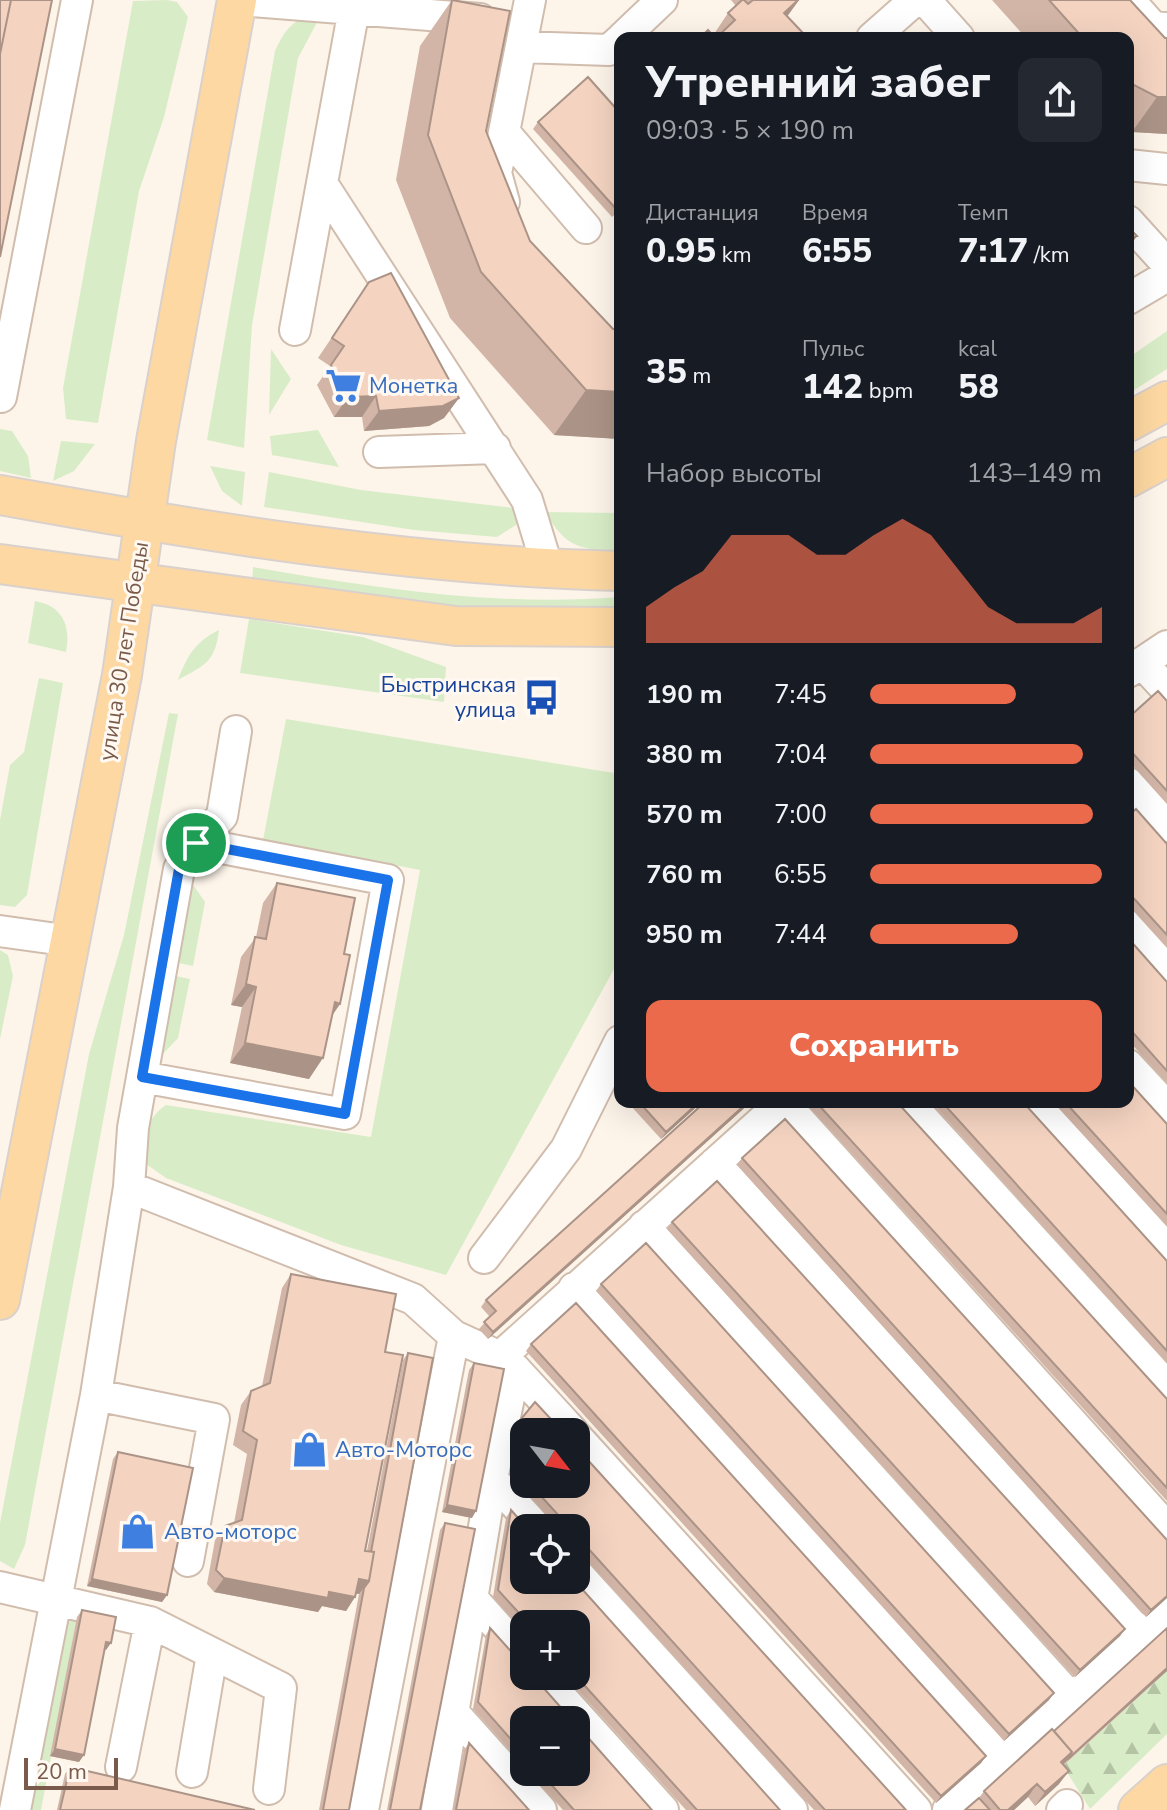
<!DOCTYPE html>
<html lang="ru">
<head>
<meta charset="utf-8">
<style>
	:root { --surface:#171b24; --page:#242831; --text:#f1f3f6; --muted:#9ea1a6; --accent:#eb6a4c }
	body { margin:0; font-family:"Nunito Sans",sans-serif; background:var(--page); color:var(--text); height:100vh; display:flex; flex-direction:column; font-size:30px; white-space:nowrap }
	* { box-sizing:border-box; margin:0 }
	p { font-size:26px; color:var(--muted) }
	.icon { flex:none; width:44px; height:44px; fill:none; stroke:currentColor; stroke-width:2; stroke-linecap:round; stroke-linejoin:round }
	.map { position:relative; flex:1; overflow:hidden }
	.details { position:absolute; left:614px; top:32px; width:520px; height:1076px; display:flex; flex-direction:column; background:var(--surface); border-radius:16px; box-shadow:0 8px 32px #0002 }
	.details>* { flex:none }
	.needle { width:52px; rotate:121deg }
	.buttons { position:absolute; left:510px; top:1418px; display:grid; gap:16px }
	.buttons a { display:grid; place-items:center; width:80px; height:80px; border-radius:16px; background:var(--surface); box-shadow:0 8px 32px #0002; font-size:40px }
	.scale { position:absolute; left:24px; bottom:20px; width:94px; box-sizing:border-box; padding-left:8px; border:4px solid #7a5b4b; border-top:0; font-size:22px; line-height:28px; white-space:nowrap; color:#7a5b4b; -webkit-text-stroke:6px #fff9f2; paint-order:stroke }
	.pin { position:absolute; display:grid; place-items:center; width:68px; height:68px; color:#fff; margin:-34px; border:4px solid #fff; border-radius:50%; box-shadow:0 2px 8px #0007 }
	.round { display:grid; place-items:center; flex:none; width:84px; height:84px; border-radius:16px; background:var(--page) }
	.head { display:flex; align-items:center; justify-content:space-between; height:136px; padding:0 32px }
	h1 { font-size:44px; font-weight:800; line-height:60px }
	.stats { display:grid; grid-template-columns:repeat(3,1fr); gap:12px; height:136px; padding:8px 32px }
	.stats div { display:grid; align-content:center }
	.stats b { font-size:34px; font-weight:800 }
	.stats small { font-size:22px; font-weight:400 }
	.stats p { font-size:22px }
	.chart { height:224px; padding:16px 32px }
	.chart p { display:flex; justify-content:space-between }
	.chart svg { width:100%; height:144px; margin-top:8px; fill:var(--accent); opacity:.7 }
	.action { display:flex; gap:16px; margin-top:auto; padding:16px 32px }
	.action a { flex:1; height:92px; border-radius:16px; background:var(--accent); color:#fff; font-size:32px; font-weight:800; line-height:92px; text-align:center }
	ul { padding:0 32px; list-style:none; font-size:26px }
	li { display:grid; grid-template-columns:128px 96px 1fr; align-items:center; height:60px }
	li i { height:20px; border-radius:10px; background:var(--accent) }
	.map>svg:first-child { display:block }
	.green { fill:#d8edc7 }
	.forest { fill:url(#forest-firs) }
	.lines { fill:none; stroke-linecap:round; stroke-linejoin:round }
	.minor-casing { stroke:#d1bdae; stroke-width:34 }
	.major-casing { stroke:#dad1cd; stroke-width:42 }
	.minor { stroke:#fff; stroke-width:30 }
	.major { stroke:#fdd8a2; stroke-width:38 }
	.wall { fill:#d2b5a6 }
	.shaded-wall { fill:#ab9487 }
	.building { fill:#f4d3c1; stroke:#ab9487; stroke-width:2 }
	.route-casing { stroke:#fff; stroke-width:16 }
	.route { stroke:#1a73e8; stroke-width:10 }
	.labels { text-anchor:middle; stroke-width:6; stroke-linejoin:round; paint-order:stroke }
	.shop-label { font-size:22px; fill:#366cbe; stroke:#fff9f2; text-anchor:start }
	.street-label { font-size:22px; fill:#7a5b4b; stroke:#fff9f2 }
	.transit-label { font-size:22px; fill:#164399; stroke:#fff9f2; text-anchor:end }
</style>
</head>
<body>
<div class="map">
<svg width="1167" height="1810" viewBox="0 0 1167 1810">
	<defs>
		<pattern id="forest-firs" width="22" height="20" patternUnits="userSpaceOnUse" patternTransform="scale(2)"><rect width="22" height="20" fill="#d8edc7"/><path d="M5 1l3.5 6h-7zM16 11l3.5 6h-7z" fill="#b4c3a4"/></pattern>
	</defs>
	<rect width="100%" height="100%" fill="#fdf5ea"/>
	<path class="green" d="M167,0L177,2L188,17L164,117L139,191L98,423L66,419L63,388L133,1Z
		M322,13L298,58L252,325L244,448L207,440L275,51C286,27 295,17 322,13Z
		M1167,331V369L1128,394V358Z
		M271,349L291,379L269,415Z
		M0,429L12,431L28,456L31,478L0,471Z
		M318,430L339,467L272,455L270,436Z
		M61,441L95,444L74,471L53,481Z
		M210,466L245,472L242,506L222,491Z
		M269,472L361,490L522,509L516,525L497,537L414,530L264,507Z
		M545,512L620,513V553C579,548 567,549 545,512Z
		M253,567C375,588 496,607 620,597V608L444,607L252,583Z
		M35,601C63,606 71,626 66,652L28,643Z
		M249,619L363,637L446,667L444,702L240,673Z
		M219,630C215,662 205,665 178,680C187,656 195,642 219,630Z
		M39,678L63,683L27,895L15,907L0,905V820L10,765L24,752Z
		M169,713L178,714L25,1545L14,1569L0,1561V1523L89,1054L124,935Z
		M286,719L620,774V958L446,1275L341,1245L166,1178L146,1164C143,1140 145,1119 166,1105L371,1137L420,870L263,840Z
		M192,883L205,902L193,966L179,963Z
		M0,950L8,955L13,976L0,1039Z
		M176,976L190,979L178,1038L162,1055Z
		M77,1617L41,1810H29L65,1624Z"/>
	<path class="forest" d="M1167,1671V1734L1090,1809L1063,1766Z"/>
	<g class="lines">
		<defs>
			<path id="minor" d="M240,0L480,19
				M925,0L959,38
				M1129,0L1153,27L1167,28
				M622,38L662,0
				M872,38L915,0
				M521,47L609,50L620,40
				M504,132L586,228
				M1128,165L1167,169
				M323,185L527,500L548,569
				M504,202L496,173L530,0
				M1128,221L1167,264
				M1128,299L1167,276
				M295,330L354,9
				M1,397L77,0
				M379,452L495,448
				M1142,663L1167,690
				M1128,672L1167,646
				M1128,783L1167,826
				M1128,925L1167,968
				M0,931L71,941
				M1128,1065L1167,1107
				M142,1077L345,1114L388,880L196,843
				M783,1102L1167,1528
				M908,1102L1167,1386
				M1033,1102L1167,1249
				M715,1163L1143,1637
				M129,1187L133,1128L179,869L196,843L222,816L236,731
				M644,1226L1072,1699
				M484,1258L566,1149L620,1041
				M574,1288L1003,1761
				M500,1357L783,1102
				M96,1395L214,1419L188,1561
				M576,1436L916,1810
				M492,1479L537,1528
				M576,1572L792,1810
				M0,1587L150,1622L281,1688L269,1789
				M472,1598L524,1656
				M542,1676L663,1810
				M453,1712L541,1810
				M121,1767L150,1622
				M192,1772L212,1654
				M15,1810L96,1395L129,1187L413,1299L454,1336L500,1357L515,1369L573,1432
				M363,1810L454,1336
				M437,1810L492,1479L515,1369
				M948,1810L1167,1613
				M1062,1810L1067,1805"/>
			<path id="major" d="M1128,422L1167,401
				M1128,478L1167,457
				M0,495C204,532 412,566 620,571
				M0,564L456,626L620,627
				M0,1300L122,675L156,441L237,0
				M1138,1810L1167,1784"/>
		</defs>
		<use href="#minor" class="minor-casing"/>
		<use href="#major" class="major-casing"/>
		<use href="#minor" class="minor"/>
		<use href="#major" class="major"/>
	</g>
	<path class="wall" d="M452,0L486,131L530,241L620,439L554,435L450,318L396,180L420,46Z
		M731,0H799L787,17L717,37L714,34L728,13L736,6Z
		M992,0H1130L1167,134L1132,132L1128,130V38H1026Z
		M538,122L620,210L612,217L533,129Z
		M369,282L459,398L444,418L429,426L364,431L362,417H334L317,385L330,366L318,358Z
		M1167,701V804L1128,760V718Z
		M1128,816L1167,844V948L1128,905Z
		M277,883L344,954L340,1004L332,1016L309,1079L230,1063L242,1007L231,1005L241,957L256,937L263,903Z
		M1128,938L1167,982V1083L1128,1040Z
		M632,1102H702L661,1139L630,1105Z
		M705,1102H751L488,1339L479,1329L490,1317L481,1307L486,1300Z
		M809,1102H897L1167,1399V1501L807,1104Z
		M931,1102H1023L1167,1261V1363Z
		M1053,1102H1128L1167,1124V1226Z
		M742,1158L1167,1540V1598L1146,1617L737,1165Z
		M672,1222L1125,1629L1120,1636L1075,1677L667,1229Z
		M291,1274L385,1352L365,1551H367L403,1360L408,1353L349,1810H319L359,1594H356L355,1597L346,1611L322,1606L318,1612L214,1592L207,1584L215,1540L225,1526L234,1523L247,1454L233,1445L241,1405L251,1391L262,1386L282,1288Z
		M601,1284L1049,1700L1004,1741L596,1291Z
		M531,1344L986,1756L981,1763L936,1803L526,1351Z
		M474,1363L472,1518L442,1512L469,1370Z
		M516,1425L524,1432V1484H576L906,1810H814L576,1548V1528H558L510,1474L511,1432Z
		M118,1452L167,1595L162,1602L87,1586L113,1459Z
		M511,1510L780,1810H686L565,1676H576V1624H524V1631L493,1597L506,1518Z
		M445,1523L420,1810H387L440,1530Z
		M82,1610L106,1650H104L79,1762L50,1756L77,1617Z
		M490,1628L524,1720V1766L473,1709L486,1635Z
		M1167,1628V1671L1064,1765L1059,1784L1035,1806L1028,1797L1014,1810H965L979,1798L984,1791L1054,1731Z
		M469,1743L529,1810H453L464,1750Z
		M70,1767L255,1810H57L65,1774Z
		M529,1772H576L652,1810H563Z"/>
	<path class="shaded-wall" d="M799,0L785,19L784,13Z
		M1157,97H1167V134L1132,132Z
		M1137,236L1128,249V239Z
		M586,390L620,392V439L554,435Z
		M376,396L362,417H334L348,397Z
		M459,398L444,418L429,426L364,431L379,411Z
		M246,984L256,987L242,1007L231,1005Z
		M335,1002L340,1004L326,1024Z
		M245,1043L323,1058L309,1079L230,1063Z
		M699,1102H702L661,1139L666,1132Z
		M748,1102H751L488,1339L493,1332Z
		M447,1505L476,1511L472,1518L442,1512Z
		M224,1578L329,1592L355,1597L346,1611L322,1606L318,1612L214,1592Z
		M92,1579L167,1595L162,1602L87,1586Z
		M359,1579L369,1581L359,1594L349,1592Z
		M1167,1596V1598L1146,1617L1151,1610Z
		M1125,1629L1120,1636L1075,1677L1080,1670Z
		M106,1642L111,1643L106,1650L101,1649Z
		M1167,1668V1671L1051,1775L1061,1762Z
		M1054,1693L1049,1700L1004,1741L1009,1734Z
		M55,1749L84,1755L79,1762L50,1756Z
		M986,1756L981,1763L936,1803L941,1796Z
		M1069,1771L1059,1784L1035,1806L1045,1792Z
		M1037,1784L1028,1797L1014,1810H1008Z"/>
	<path class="building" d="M0,0H11L0,54Z
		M11,0H52L0,257V54Z
		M452,0L510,11L486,131L530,241L613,329H620V392L586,390L481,272L428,135Z
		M742,0H744L748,4L753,0H798L784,13L803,33L797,38H716L735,20L728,13Z
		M1049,0H1130L1165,38H1167V97H1157L1128,82V38H1083Z
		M708,30L715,38H700Z
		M588,77L620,113V207L617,210L538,122Z
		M1128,227L1137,236L1128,239Z
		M391,273L459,398L443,406L379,411L376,396L348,397L331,365L344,346L332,338L369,282Z
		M1158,691L1167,701V791L1128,748V718Z
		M1136,809L1167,844V935L1128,892V816Z
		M277,883L355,898L344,954L350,955L340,1004L335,1002L323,1058L245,1043L256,987L246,984L255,937L266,939Z
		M1128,938L1167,982V1071L1128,1027Z
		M1128,1081L1167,1124V1214L1065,1102H1128Z
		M639,1102H699L666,1132Z
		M705,1102H748L493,1332L484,1322L496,1311L486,1300Z
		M816,1102H897L1167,1399V1488Z
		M942,1102H1023L1167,1261V1351Z
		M785,1119L1167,1540V1596L1151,1610L742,1158Z
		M717,1181L1125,1629L1080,1670L672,1222Z
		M646,1243L1054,1693L1009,1734L601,1284Z
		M291,1274L396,1294L385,1352L403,1355L365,1551L374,1552L369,1581L359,1579L355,1597L329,1592L328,1598L224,1578L216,1570L225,1526L242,1520L257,1440L243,1431L251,1391L270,1383Z
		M576,1303L986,1756L941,1796L531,1344Z
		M408,1353L433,1358L349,1810H323L364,1588L369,1581L374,1552H371Z
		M474,1363L504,1369L476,1511L447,1505Z
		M535,1402L563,1432H524V1478L515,1467L516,1425Z
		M576,1447L906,1810H825L576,1535V1528H570L530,1484H576Z
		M118,1452L193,1468L167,1595L92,1579Z
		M511,1510L527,1528H524V1580H574L780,1810H697L576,1676V1624H529L498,1590Z
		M445,1523L475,1529L420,1810H390Z
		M82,1610L116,1617L111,1643L106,1642L84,1755L55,1749Z
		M490,1628L524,1666V1676H533L572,1720H524V1754L478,1702Z
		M1167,1628V1668L1068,1759L1072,1752L1054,1731Z
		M576,1724L652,1810H574L540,1772H576Z
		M1052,1729L1072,1752L1061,1762L1069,1771L1045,1792L1037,1784L1008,1810H1000L984,1791Z
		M469,1743L529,1810H456Z
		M70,1767L255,1810H60Z
		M979,1798L990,1810H965Z"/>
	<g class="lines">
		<defs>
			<path id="route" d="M196,843L388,880L345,1114L142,1077L179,869Z"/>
		</defs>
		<use href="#route" class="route-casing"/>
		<use href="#route" class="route"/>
	</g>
	<defs>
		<symbol id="supermarket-bare" viewBox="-9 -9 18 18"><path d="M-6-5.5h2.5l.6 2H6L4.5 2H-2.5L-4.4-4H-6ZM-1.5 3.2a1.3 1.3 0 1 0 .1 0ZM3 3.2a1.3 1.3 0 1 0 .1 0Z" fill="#3f7fe0" stroke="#fff9f2" stroke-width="2.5" paint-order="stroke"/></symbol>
		<symbol id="bus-bare" viewBox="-9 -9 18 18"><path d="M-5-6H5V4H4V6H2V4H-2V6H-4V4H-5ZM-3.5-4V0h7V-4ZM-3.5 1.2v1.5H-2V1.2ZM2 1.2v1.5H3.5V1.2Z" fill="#1a4fb4" stroke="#fff9f2" stroke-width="2.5" paint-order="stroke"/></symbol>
		<symbol id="shop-bare" viewBox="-9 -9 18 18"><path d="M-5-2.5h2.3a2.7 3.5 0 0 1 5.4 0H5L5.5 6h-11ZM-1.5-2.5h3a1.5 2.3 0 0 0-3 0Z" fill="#3f7fe0" stroke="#fff9f2" stroke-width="2.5" paint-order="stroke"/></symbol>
	</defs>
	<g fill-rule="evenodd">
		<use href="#supermarket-bare" x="318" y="360" width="51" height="51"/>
		<use href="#bus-bare" x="516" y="672" width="51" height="51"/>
		<use href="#shop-bare" x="284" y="1424" width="51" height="51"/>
		<use href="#shop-bare" x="112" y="1506" width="51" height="51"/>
	</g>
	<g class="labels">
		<g class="shop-label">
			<text x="369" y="393">Монетка</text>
			<text x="335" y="1457">Авто-Моторс</text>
			<text x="164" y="1539">Авто-моторс</text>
		</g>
		<g class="street-label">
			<text transform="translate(123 651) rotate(-81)" y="8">улица 30 лет Победы</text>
		</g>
		<g class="transit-label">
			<text x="516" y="692">Быстринская<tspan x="516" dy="25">улица</tspan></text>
		</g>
	</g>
</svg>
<div class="buttons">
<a><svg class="needle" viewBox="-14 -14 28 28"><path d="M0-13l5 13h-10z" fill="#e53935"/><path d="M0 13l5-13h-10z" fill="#9ea1a6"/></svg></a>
<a><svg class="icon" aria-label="locate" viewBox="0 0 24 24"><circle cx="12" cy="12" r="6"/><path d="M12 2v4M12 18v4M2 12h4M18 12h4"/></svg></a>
<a>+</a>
<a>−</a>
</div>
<div class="scale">20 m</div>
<div class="pin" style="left:196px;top:843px;background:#1e9e55"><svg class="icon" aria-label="arrive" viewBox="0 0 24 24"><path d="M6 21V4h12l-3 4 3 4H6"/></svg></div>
<section class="details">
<div class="head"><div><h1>Утренний забег</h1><p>09:03 · 5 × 190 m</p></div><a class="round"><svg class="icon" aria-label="share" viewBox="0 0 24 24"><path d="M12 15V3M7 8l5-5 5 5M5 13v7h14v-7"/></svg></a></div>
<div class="stats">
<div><p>Дистанция</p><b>0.95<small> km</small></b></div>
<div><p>Время</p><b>6:55</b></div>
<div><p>Темп</p><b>7:17<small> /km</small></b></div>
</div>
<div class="stats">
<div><b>35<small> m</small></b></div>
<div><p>Пульс</p><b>142<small> bpm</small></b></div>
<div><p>kcal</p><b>58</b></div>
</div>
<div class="chart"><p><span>Набор высоты</span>143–149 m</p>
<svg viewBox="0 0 160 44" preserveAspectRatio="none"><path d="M0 44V33L10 27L20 22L30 11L40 11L50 11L60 17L70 17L80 11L90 6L100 11L110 22L120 33L130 38L140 38L150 38L160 33V44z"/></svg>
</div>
<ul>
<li><b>190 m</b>7:45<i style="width:63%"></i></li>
<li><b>380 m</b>7:04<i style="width:92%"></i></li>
<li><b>570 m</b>7:00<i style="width:96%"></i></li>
<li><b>760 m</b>6:55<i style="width:100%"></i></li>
<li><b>950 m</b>7:44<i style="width:64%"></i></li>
</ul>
<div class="action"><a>Сохранить</a></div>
</section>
</div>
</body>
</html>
